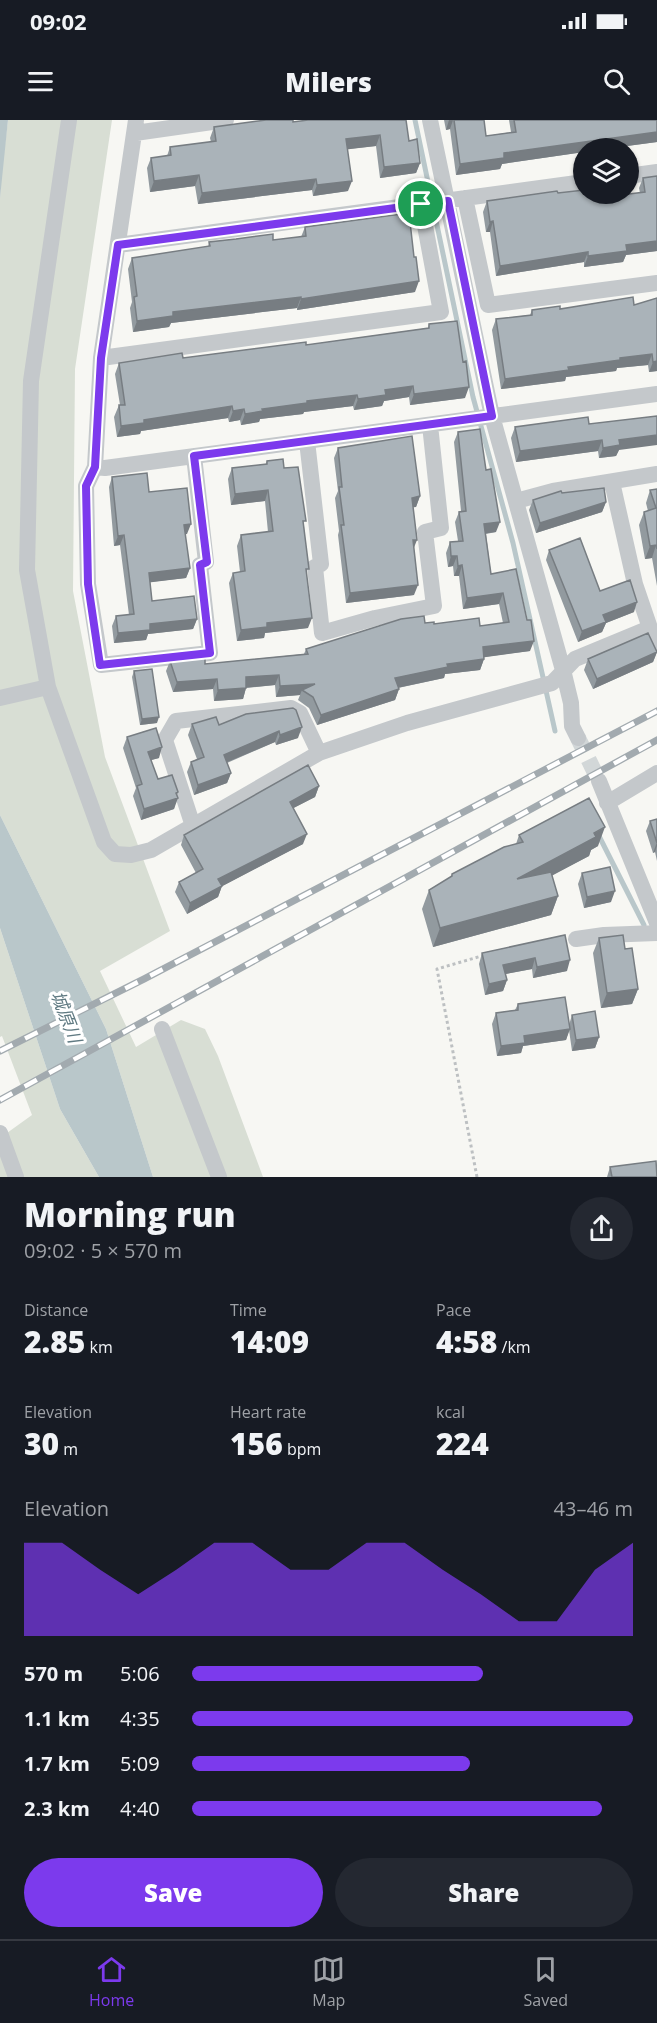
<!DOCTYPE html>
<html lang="en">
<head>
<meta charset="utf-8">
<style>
	:root { --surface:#171b24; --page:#242831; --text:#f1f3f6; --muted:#9ea1a6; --line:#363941; --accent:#7c3aed }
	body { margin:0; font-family:"Open Sans","Noto Sans JP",sans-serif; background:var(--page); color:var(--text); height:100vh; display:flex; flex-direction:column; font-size:22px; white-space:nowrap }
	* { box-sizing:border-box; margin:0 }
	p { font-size:20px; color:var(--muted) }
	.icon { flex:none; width:33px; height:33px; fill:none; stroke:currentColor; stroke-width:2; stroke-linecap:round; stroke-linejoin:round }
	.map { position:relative; height:1057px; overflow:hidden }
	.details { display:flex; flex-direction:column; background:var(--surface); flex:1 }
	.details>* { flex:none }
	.controls { position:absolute; left:573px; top:18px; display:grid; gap:12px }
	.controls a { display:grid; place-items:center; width:66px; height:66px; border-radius:50%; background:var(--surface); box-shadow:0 2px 4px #0004; font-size:30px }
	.pin { position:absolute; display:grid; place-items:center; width:51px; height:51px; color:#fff; margin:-26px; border:3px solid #fff; border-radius:50%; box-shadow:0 2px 6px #0007 }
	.round { display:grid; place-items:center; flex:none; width:63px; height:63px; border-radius:32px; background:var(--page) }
	.headline { display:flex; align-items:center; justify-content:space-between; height:102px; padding:0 24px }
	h1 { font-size:33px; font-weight:800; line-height:45px }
	.metrics { display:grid; grid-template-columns:repeat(3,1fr); gap:9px; height:102px; padding:6px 24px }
	.metrics div { display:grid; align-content:center }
	.metrics b { font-size:30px; font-weight:800 }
	.metrics small { font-size:16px; font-weight:400 }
	.metrics p { font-size:16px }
	.chart { height:168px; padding:12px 24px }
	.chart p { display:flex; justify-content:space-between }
	.chart svg { width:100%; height:108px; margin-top:6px; fill:var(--accent); opacity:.7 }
	.primary-button { display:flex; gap:12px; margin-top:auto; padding:12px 24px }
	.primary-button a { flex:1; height:69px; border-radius:36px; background:var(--accent); color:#fff; font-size:24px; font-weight:800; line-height:69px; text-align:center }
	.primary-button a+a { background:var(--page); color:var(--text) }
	ul { padding:0 24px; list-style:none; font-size:20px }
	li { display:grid; grid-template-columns:96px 72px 1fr; align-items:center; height:45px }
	li i { height:15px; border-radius:8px; background:var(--accent) }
	.status { display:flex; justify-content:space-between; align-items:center; height:42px; padding:0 30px; background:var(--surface); direction:ltr }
	.status svg { height:16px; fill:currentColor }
	header { display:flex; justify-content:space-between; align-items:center; height:78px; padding:0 24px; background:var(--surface); font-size:27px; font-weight:800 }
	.menu { display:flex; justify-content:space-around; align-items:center; height:84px; border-top:2px solid var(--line); background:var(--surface); font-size:16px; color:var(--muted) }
	.menu a { display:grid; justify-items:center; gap:3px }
	.menu .selected { color:var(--accent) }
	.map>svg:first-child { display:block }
	.green { fill:#d8ded4 }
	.water { fill:#b9c7ca }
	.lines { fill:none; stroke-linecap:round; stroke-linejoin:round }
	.stream { stroke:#b9c7ca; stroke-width:5 }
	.minor-tunnel { stroke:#d2d7d8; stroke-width:16; stroke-dasharray:16 8; stroke-linecap:butt }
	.path { stroke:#bdc0c2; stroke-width:3; stroke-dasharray:3 3; stroke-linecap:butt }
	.minor { stroke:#c4c8cb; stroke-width:16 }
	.rail-casing { stroke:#a2aaaf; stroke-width:7 }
	.rail { stroke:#fff; stroke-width:4.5; stroke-dasharray:14; stroke-linecap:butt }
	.wall { fill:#929a9f }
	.shaded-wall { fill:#777d82 }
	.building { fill:#aab3b9; stroke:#777d82; stroke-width:1.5 }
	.route-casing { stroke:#fff; stroke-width:12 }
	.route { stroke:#7c3aed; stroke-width:8 }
	.labels { text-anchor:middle; stroke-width:6; stroke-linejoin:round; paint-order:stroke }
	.water-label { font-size:18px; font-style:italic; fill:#607a82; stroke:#fff }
</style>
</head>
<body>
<div class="status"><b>09:02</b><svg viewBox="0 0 49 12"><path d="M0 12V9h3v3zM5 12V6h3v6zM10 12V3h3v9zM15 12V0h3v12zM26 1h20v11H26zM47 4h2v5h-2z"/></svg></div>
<header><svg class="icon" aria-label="menu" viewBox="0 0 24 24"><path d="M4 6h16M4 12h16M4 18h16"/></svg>Milers<svg class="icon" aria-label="search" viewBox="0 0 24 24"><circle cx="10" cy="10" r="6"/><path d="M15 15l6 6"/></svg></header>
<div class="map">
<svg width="657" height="1057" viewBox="0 0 657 1057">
	<rect width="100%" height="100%" fill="#f7f7f3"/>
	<path class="green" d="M8,0H112L75,249L73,471L105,637L170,811L100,851L136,927L181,900L205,909L218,936L263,1057H153L106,909L0,695V78L1,57Z
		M0,808L60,989L99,1057H0V1018L32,995L2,916L0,917Z"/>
	<path class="water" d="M0,0H8L0,78Z
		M0,695L106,909L153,1057H99L60,989L0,808Z"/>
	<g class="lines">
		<path class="stream" d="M415,0L473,277L513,423L555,611
			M598,714L644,805"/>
		<path class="minor-tunnel" d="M578,618L599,661"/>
		<path class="path" d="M477,1057L437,849L485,835"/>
		<path class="minor" d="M69,0L31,261L27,450L48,567L104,722L115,734L131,735L151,730L319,633L407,603L552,563L575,539L650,508L657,524
			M136,0L101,238L95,347L86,366L88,464L101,545L210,533L200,445L206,442L194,336
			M430,0L492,296L563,550L571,583L572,606L578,618
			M135,13L226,0
			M628,56L657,52
			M465,78L488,185L657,163
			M118,125L584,62
			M101,238L441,192L421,84
			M307,321L321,444L315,447L322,513L375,498L434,486L425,412L441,408L430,305
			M95,347L105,348L657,274
			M612,362L635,464L650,508
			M516,381L553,371L657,354
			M0,578L48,567
			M599,661L657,803
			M607,683L657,653
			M193,706L165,620L176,601L291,588L300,593L319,633
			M576,819L604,815L657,813
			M162,909L219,1057
			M0,1013L16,1057"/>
		<defs>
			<path id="rail" d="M0,931L144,859L657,591
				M0,980L657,620"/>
		</defs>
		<use href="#rail" class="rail-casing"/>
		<use href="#rail" class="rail"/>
	</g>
	<path class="wall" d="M444,0H484L486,16L511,12L509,0H657V22L612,28H584V32L502,44L500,49L456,55L450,9L446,10Z
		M293,2L409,21L420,43L416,53L380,58L376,26L348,29V71L313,76L312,70L198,84L195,66L150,72L147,48L151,38L167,36L170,27L211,22L210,18L214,7Z
		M657,56V131L626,135L623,142L584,147V142L496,156L490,112H486L483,92L487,81L558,73L604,77L640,73L639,68L643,58Z
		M305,107L415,172L297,190V188L171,203L169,207L133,212L130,188L132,182L128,149L132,138L208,127L209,122L273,120L301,117Z
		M657,178V251L649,252L648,245L617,248L616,251L566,257L565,261L501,269L492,210L496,199L530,195L532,190L634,185Z
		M429,204L465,278L410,285L409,277L384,281L382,286L354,290L353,286L304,292L303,294L260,299L259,302L241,305L240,300L229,302L228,298L141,311L140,314L117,317L114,297L119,285H120L115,254L119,243L183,238L306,225L428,208Z
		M589,304L619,330L616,336L599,338L598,331L516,342L511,318L515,307Z
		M458,312L486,350L496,412L486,414L491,454L516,449L530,531L484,537V539L480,550L445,554L444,558L398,568L399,569L395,580L317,605L309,588L298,580L300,575L276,577L275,565L246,568L243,579L214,581L213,569L173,572L166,551L170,541L205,544L304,534L306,529L425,503L480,506L503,503L499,484L463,489L459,456H454L453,446L448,447L446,433L450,422L458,421L455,402L459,392L461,391L454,322Z
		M338,328L420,376L416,387H413L414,475L346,483L338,415L339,411L335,378L338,371L334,338Z
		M267,341L284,348L304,406L307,454L308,508L265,513L264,518L237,521L229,463L233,453L240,452L237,426L241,415L268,412L265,381L231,385L228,359L232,348L265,345Z
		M112,357L149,372L187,414H185L190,448L186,458L150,462L152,481L197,499L193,509L148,514L146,520L114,523L112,506L116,496L129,495L120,425L114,426L109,367Z
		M657,369V466L652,438L645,439L639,405L644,392L648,391L646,383L650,370Z
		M562,373L606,382L602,392L536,413L529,390L533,380Z
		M549,430L600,471L634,492L606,503L602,512L578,522L546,440Z
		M657,532L653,542L593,569L584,550L588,539Z
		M134,551L157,603L140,605L132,557Z
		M246,594L298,618L276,625L275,622L227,643L231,653L227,663L194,675L187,652L191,642L197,639L188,615L192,604L219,605Z
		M127,617L159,638L151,640L158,659L177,675L174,689L141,700L133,676L136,668L123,628Z
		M319,666L315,677L293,688L303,724L222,766L218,777L187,794L175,772L179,762L196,753L181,725L184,715Z
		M657,699V741L655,732L653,733L646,711L650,701Z
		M519,715L598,726L591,730L589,736L552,755L558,776L551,795L433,827L422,789L429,770L451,757L452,754L516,724Z
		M582,753L611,782L584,788L578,764Z
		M565,815L567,851L533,858L532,849L505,854L507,860L503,871L485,875L479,844L482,833Z
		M599,818L625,829L638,869L632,884L601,888L593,833Z
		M518,884L569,905L572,895L599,917L595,928L572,931L569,910L566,920L523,926L521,933L497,936L492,904L496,893L515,890Z
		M610,1047L657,1057H607Z"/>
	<path class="shaded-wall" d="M449,0H453L450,9L446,10Z
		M657,12V22L612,28H584V32L502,44L500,49L456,55L460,44L504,33Z
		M380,15L376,26L342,30L346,19Z
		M420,43L416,53L380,58L384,47Z
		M199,55L195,66L150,72L154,61Z
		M316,59L312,70L198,84L202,73Z
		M352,61L348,71L313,76L317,65Z
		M493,101L490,112H486L490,102Z
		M657,121V131L626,135L623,142L584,147L588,136L626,125Z
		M588,132L584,142L496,156L500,146Z
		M419,161L415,172L297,190L301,179Z
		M301,177L297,188L171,203L169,207L133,212L137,201L173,192Z
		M652,234L648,245L617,248L616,251L566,257L565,261L501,269L505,259L620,238Z
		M657,241V251L649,252L653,242Z
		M413,266L409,277L384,281L382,286L354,290L358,279L385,270Z
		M469,267L465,278L410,285L414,274Z
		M357,275L353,286L304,292L303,294L260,299L259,302L241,305L245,294L262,289L307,281Z
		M232,286L228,298L141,311L140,314L117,317L121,306L144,300Z
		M244,289L240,300L229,302L233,291Z
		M657,315V325L619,330L616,336L599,338L603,328L619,320Z
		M602,320L598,331L516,342L520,331Z
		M268,370L265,381L231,385L235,374Z
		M420,376L416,387L408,388L412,378Z
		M606,382L602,392L536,413L540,403Z
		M500,402L496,412L481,414L484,404Z
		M191,404L187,414L180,415L184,405Z
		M124,415L120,425L114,426L118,416Z
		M413,420H417L413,430Z
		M656,425L652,438L645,439L650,426Z
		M451,436H457L453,446L448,447Z
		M462,445L459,456H454L458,446Z
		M190,448L186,458L145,463L149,453Z
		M418,465L414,475L346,483L350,473Z
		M503,473L499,484L463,489L467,478Z
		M637,482L634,492L606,503L602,512L578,522L582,511L603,495Z
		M312,498L308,508L265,513L264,518L237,521L241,510L267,503Z
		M197,499L193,509L148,514L146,520L114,523L118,513L150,504Z
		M534,521L530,531L479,538L483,527Z
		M657,532L653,542L593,569L597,559Z
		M484,539L480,550L445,554L444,558L392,569L395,558L447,544Z
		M279,555L275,565L242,568L246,557Z
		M217,559L213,569L173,572L177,562Z
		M315,564L302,570L300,575L276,577L280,566Z
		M246,568L243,579L214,581L218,570Z
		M399,569L395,580L317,605L321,595Z
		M159,597L157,603L140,605L142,599Z
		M302,607L298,618L276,625L280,615Z
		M279,611L275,622L220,645L224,635Z
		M162,627L159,638L144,642L148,632Z
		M231,653L227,663L194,675L198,665Z
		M319,666L315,677L286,692L290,682Z
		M178,672L175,679L178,678L174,689L141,700L144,689Z
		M605,707L598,726L591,730L589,736L510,778L517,759Z
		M307,714L303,724L215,770L218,759Z
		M657,722V726L655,732L653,733Z
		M222,766L218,777L187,794L190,783Z
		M615,771L611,782L584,788L587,777Z
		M558,776L551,795L433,827L440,808Z
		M535,838L532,849L500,855L503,845Z
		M570,840L567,851L533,858L537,847Z
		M507,860L503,871L485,875L489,864Z
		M638,869L632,884L601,888L607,873Z
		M570,909L566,920L523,926L521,933L497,936L501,926L524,916Z
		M599,917L595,928L572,931L576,920Z"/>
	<path class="building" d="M266,0H293V2L308,0H406L409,21L417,19L420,43L384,47L380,15L346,19L352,61L317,65L316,59L202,73L199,55L154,61L151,38L171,35L170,27L216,21L214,7Z
		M454,0H484L486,16L516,12L514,0H657V12L504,33V38L460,44Z
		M657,56V121L626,125L627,131L588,136V132L500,146L493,101L490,102L487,81L557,71L558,73L584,70V74H604V77L645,72L643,58Z
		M409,93L414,137H416L419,161L301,179V177L173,192V196L137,201L134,177L137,176L132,138L210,126L209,122L236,119L273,114V120L306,116L305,107Z
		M633,177L634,185L657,178V241L653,242L652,234L620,238V240L568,247L569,250L505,259L496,199L532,195V190L560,186V189Z
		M457,201L463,242L466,241L469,267L414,274L413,266L385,270L386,275L358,279L357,275L307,281V283L262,289L263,291L245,294L244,289L233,291L232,286L144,300V303L121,306L119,285H125L119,243L182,233L183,238L306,222V225L429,208V204Z
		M657,296V315L619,320L620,325L603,328L602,320L520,331L515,307L588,297L589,304Z
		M480,309L486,350L491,349L500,402L484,404L491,454L516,449L527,500H531L534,521L483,527L484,539L447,544L448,547L395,558L399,569L321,595L313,577L302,570L315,564L280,566L279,555L246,557V568L218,570L217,559L177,562L170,541L205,538V544L308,534L306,529L401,499L424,496L425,503L434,502V504L479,498L480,506L509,502L503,473L467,478L462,445L458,446L457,436H451L450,422L463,421L459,392L466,391L458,312Z
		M412,316L420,376L412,378L417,420H413L418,465L350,473L341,405H344L339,367H342L338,328Z
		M283,339L284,348L298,347L306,401H303L309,449H306L312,498L267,503V507L241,510L233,453L245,451L241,415L273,411L268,370L235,374L232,348L267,344V341Z
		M147,353L149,372L187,368L191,404L184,405L190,448L149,453L152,481L194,476L197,499L150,504V510L118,513L116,496L134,494L124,415L118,416L112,357Z
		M604,368L606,382L540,403L533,380L561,371L562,373Z
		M657,369V429L656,425L650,426L644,392L656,388L650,370Z
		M580,418L600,471L630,460L637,482L603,495L606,502L582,511L549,430Z
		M648,513L657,532L597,559L588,539Z
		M152,549L159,597L142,599L134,551Z
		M293,588L296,590L302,607L280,615L279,611L224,635L231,653L198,665L191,642L204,637L192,604L216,597L219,605L246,594Z
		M156,608L162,627L148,632L158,659L172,655L178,672L176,673L178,678L144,689L137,666L142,664L127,617Z
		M308,645L319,666L290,682L307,714L218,759L222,766L190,783L179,762L203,749L184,715Z
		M589,678L605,707L594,713L596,717L517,759L551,752L558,776L440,808L429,770L452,756V754L504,727L523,722L519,715Z
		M657,699V723L650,701Z
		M610,747L615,771L587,777L582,753Z
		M565,815L570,840L537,847L535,838L503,845L507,860L489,864L482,833Z
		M623,815L625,829L632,828L638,869L607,873L599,818Z
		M565,877L570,909L524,916L525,923L501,926L496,893L518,890V884Z
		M595,891L599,917L576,920L572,895Z
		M656,1041L657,1057H612L610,1047Z"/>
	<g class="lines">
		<defs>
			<path id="route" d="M448,81L492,296L194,336L207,442L200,445L210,533L100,545L88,464L86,366L95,347L101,238L118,125Z"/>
		</defs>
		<use href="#route" class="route-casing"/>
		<use href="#route" class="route"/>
	</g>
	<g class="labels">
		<g class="water-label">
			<text transform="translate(66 897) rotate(69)" y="6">城原川</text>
		</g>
	</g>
</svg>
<div class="controls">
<a><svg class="icon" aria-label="layers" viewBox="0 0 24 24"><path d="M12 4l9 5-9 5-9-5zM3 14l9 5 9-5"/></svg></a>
</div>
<div class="pin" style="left:421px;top:84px;background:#1e9e55"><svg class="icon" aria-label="arrive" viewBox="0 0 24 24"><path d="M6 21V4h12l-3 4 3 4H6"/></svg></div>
</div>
<section class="details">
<div class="headline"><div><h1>Morning run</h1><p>09:02 · 5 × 570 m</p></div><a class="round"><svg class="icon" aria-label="share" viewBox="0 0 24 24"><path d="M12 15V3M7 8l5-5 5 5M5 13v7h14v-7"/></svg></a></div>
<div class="metrics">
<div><p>Distance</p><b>2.85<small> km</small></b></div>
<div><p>Time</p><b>14:09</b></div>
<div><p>Pace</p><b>4:58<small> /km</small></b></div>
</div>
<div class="metrics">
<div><p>Elevation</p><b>30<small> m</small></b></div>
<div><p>Heart rate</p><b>156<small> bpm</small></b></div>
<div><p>kcal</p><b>224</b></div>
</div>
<div class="chart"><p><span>Elevation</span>43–46 m</p>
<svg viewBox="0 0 160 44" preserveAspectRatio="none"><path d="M0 44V6L10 6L20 17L30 27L40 17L50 6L60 6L70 17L80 17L90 6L100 6L110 17L120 27L130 38L140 38L150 17L160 6V44z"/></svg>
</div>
<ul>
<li><b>570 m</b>5:06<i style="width:66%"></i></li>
<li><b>1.1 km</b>4:35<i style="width:100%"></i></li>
<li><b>1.7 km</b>5:09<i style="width:63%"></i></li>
<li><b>2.3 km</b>4:40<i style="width:93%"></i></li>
</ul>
<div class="primary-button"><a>Save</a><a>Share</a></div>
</section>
<nav class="menu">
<a class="selected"><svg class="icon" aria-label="home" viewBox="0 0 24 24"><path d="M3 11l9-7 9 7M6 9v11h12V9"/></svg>Home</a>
<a><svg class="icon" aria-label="map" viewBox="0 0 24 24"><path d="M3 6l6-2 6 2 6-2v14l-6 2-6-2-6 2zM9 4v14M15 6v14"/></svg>Map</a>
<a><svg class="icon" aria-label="saved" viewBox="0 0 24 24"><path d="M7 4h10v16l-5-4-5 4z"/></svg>Saved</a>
</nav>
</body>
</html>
